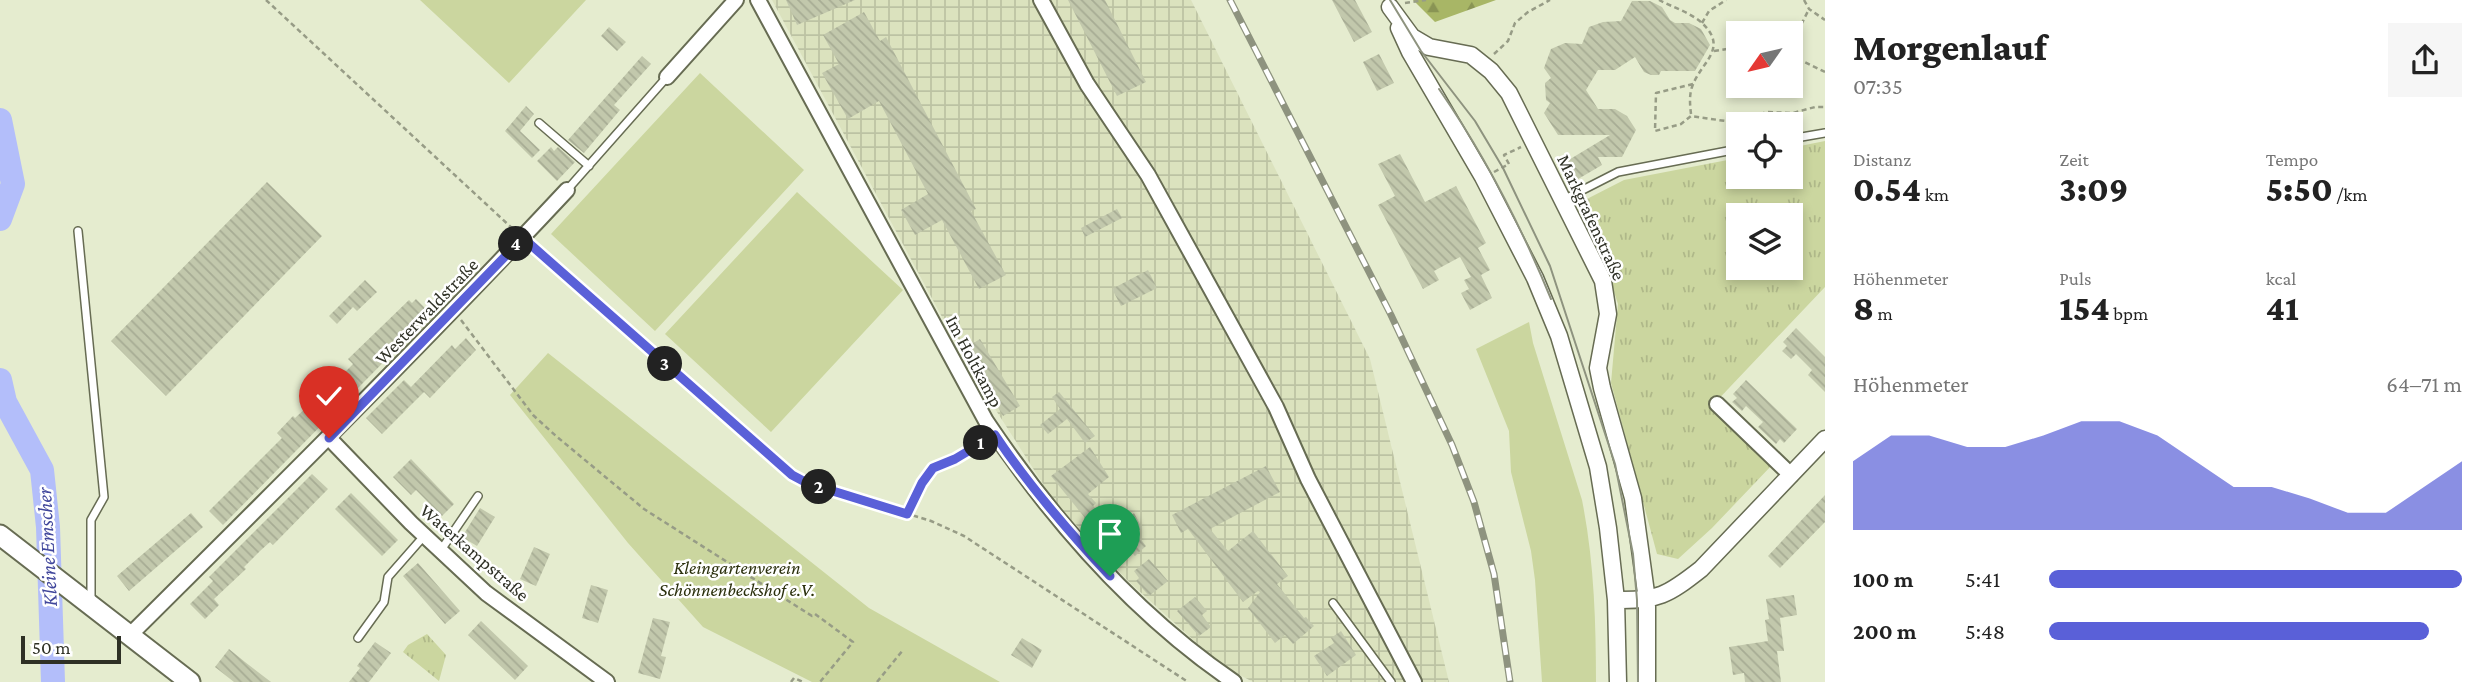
<!DOCTYPE html>
<html lang="de">
<head>
<meta charset="utf-8">
<style>
	:root { --surface:#fff; --page:#f6f6f6; --text:#222; --muted:#767676; --accent:#5a60d8 }
	body { margin:0; font-family:"Crimson Pro",serif; background:var(--page); color:var(--text); height:100vh; display:flex; flex-direction:column; font-size:26px; white-space:nowrap }
	* { box-sizing:border-box; margin:0 }
	p { font-size:23px; color:var(--muted) }
	.icon { flex:none; width:38px; height:38px; fill:none; stroke:currentColor; stroke-width:2; stroke-linecap:round; stroke-linejoin:round }
	.map { position:relative; flex:1; overflow:hidden }
	.side { display:flex; flex-direction:column; background:var(--surface); width:665px }
	.side>* { flex:none }
	.needle { width:46px; rotate:236deg }
	.controls { position:absolute; left:1726px; top:21px; display:grid; gap:14px }
	.controls a { display:grid; place-items:center; width:77px; height:77px; border-radius:0px; background:var(--surface); box-shadow:0 4px 10px #0003; font-size:35px }
	.scale { position:absolute; left:21px; bottom:18px; width:100px; box-sizing:border-box; padding-left:7px; border:4px solid #2e3025; border-top:0; font-size:19px; line-height:24px; white-space:nowrap; color:#2e3025; -webkit-text-stroke:5px #fff; paint-order:stroke }
	.pin { position:absolute; display:grid; place-items:center; width:60px; height:60px; color:#fff; margin:-72px -30px; border-radius:50% 50% 50% 0; rotate:-45deg; box-shadow:0 0 7px #0007 }
	.pin .icon { rotate:45deg }
	.km { position:absolute; width:35px; height:35px; margin:-18px; border-radius:50%; background:#222; color:#fff; font-size:19px; line-height:35px; text-align:center }
	.round { display:grid; place-items:center; flex:none; width:74px; height:74px; border-radius:0px; background:var(--page) }
	.head { display:flex; align-items:center; justify-content:space-between; height:119px; padding:0 28px }
	h1 { font-size:38px; font-weight:800; line-height:52px }
	.figures { display:grid; grid-template-columns:repeat(3,1fr); gap:10px; height:119px; padding:7px 28px }
	.figures div { display:grid; align-content:center }
	.figures b { font-size:35px; font-weight:800 }
	.figures small { font-size:19px; font-weight:400 }
	.figures p { font-size:19px }
	.chart { height:196px; padding:14px 28px }
	.chart p { display:flex; justify-content:space-between }
	.chart svg { width:100%; height:126px; margin-top:7px; fill:var(--accent); opacity:.7 }
	ul { padding:0 28px; list-style:none; font-size:23px }
	li { display:grid; grid-template-columns:112px 84px 1fr; align-items:center; height:52px }
	li i { height:18px; border-radius:9px; background:var(--accent) }
	main { display:flex; flex:1; min-height:0 }
	.map>svg:first-child { display:block }
	.industrial { fill:url(#industrial-grid) }
	.grass { fill:url(#grass-tufts); fill-rule:evenodd }
	.forest { fill:url(#forest-firs) }
	.garden { fill:#cbd69f }
	.lines { fill:none; stroke-linecap:round; stroke-linejoin:round }
	.river { stroke:#b3befa; stroke-width:24 }
	.building { fill:url(#building-back-hatch) }
	.service-casing { stroke:#676c53; stroke-width:10 }
	.minor-casing { stroke:#676c53; stroke-width:18 }
	.tertiary-casing { stroke:#676c53; stroke-width:19 }
	.secondary-casing { stroke:#676c53; stroke-width:23 }
	.path { stroke:#979c86; stroke-width:2.5; stroke-dasharray:5 3.5; stroke-linecap:butt }
	.service { stroke:#fff; stroke-width:7 }
	.minor { stroke:#fff; stroke-width:14 }
	.tertiary { stroke:#fff; stroke-width:16 }
	.secondary { stroke:#fff; stroke-width:19 }
	.tram { stroke:#8e937f; stroke-width:2 }
	.rail-casing { stroke:#8e937f; stroke-width:7 }
	.rail { stroke:#fff; stroke-width:4.5; stroke-dasharray:13; stroke-linecap:butt }
	.route-casing { stroke:#fff; stroke-width:14 }
	.route { stroke:#5a60d8; stroke-width:9 }
	.labels { text-anchor:middle; stroke-width:5; stroke-linejoin:round; paint-order:stroke }
	.street-label { font-size:19px; fill:#2e3025; stroke:#fff }
	.park-label { font-size:19px; font-style:italic; fill:#2a2f0c; stroke:#fff }
	.water-label { font-size:21px; font-style:italic; fill:#40469b; stroke:#fff }
</style>
</head>
<body>
<main>
<div class="map">
<svg width="1825" height="682" viewBox="0 0 1825 682">
	<defs>
		<pattern id="industrial-grid" width="8" height="8" patternUnits="userSpaceOnUse" patternTransform="scale(1.75)"><rect width="8" height="8" fill="#dbe2be"/><path d="M0 4h8M4 0v8" fill="none" stroke="#bcc2a3"/></pattern>
		<pattern id="grass-tufts" width="24" height="20" patternUnits="userSpaceOnUse" patternTransform="scale(1.75)"><rect width="24" height="20" fill="#cbd69f"/><path d="M3 7l-1-3M5 7V3M7 7l1-3M15 17l-1-3M17 17v-4M19 17l1-3" fill="none" stroke="#afb889"/></pattern>
		<pattern id="forest-firs" width="22" height="20" patternUnits="userSpaceOnUse" patternTransform="scale(1.75)"><rect width="22" height="20" fill="#a8b666"/><path d="M5 1l3.5 6h-7zM16 11l3.5 6h-7z" fill="#899454"/></pattern>
		<pattern id="building-back-hatch" width="6" height="6" patternUnits="userSpaceOnUse" patternTransform="scale(1.75)"><rect width="6" height="6" fill="#c2c8ac"/><path d="M-1 5l2 2M0 0l6 6M5-1l2 2" fill="none" stroke="#a7ac94"/></pattern>
	</defs>
	<rect width="100%" height="100%" fill="#e5eccf"/>
	<path class="industrial" d="M772,0H1191L1370,359L1449,682H1253L1221,665L1127,580L1054,501L972,373Z"/>
	<path class="grass" d="M1825,141V287L1711,407L1772,465L1712,528L1678,559L1657,554L1611,383L1618,304L1589,217L1581,202L1624,180L1738,158V177H1790V148ZM1738,215H1790V268H1738Z
		M427,634L446,655L439,681L403,652L408,645Z"/>
	<path class="forest" d="M1413,0H1496L1435,22Z"/>
	<path class="garden" d="M420,0H586L509,83Z
		M700,73L804,170L655,331L551,234Z
		M797,192L903,290L771,432L665,334Z
		M1529,322L1533,343L1582,500C1594,560 1596,621 1596,682H1542L1535,580L1531,551L1511,472L1509,431L1476,349Z
		M548,353L869,608L1000,682H812L703,627L628,543L510,395Z"/>
	<g class="lines">
		<path class="river" d="M0,120L13,184L0,219
			M0,380L5,402L42,470L48,527L53,682"/>
	</g>
	<path class="building" d="M786,0H855L797,25Z
		M1068,0H1105L1146,82L1117,96Z
		M1332,0H1355L1372,32L1354,42Z
		M1632,1H1650L1662,7L1670,20L1675,23H1689L1701,29L1710,45L1695,71H1661L1659,75H1651L1644,72L1635,57L1615,70H1598L1586,90L1598,109H1615L1627,116L1636,130L1622,157H1598L1602,165L1573,182L1562,164L1610,135H1558L1544,113L1550,103L1546,100L1545,83L1551,78L1544,68L1551,49L1565,43L1582,44L1589,27L1603,22L1621,21Z
		M864,12L880,41L886,37L976,209L971,211L1006,275L979,289L942,220L915,235L901,210L928,194L879,101L848,119L822,73L839,64L823,35Z
		M609,27L626,42L617,51L601,36Z
		M1379,54L1394,83L1377,91L1363,62Z
		M642,56L651,64L614,105L620,110L584,153L568,140Z
		M526,106L534,114L520,131L540,150L532,158L505,131Z
		M551,147L554,151L558,147L575,162L557,181L537,161Z
		M1400,154L1425,202L1456,186L1486,243L1478,248L1490,270L1481,275L1492,298L1470,310L1461,293L1469,289L1464,280L1471,277L1460,257L1434,271L1439,280L1423,289L1378,205L1395,196L1378,164Z
		M267,182L322,236L166,396L111,341Z
		M1117,209L1122,218L1085,237L1081,228Z
		M1148,270L1157,288L1121,306L1112,289Z
		M365,280L377,292L357,311L353,307L337,324L329,316Z
		M416,299L431,314L223,525L209,511L282,438L277,433L293,416L295,418L309,405L311,407L353,364L348,359L409,300L412,303Z
		M1796,328L1825,357V392L1808,375L1812,370L1796,354L1791,359L1782,351L1787,346L1783,342Z
		M466,338L476,350L430,398L424,392L382,434L366,418L404,380L411,387L452,345L455,349Z
		M980,339L1020,406L1003,416L964,349Z
		M1746,380L1797,429L1784,443L1780,439L1776,444L1758,427L1763,422L1746,406L1742,411L1732,402L1737,398L1733,394Z
		M1059,392L1095,436L1085,443L1067,419L1048,434L1040,425L1060,409L1052,397Z
		M1090,447L1109,477L1088,494L1096,503L1093,506L1101,515L1090,524L1051,476Z
		M411,459L454,504L442,516L416,490L411,495L393,477Z
		M1266,466L1280,492L1210,529L1228,551L1253,531L1288,576L1277,584L1304,618L1306,617L1314,626L1293,644L1285,635L1275,643L1248,608L1260,592L1258,591L1243,602L1188,529L1181,533L1172,515Z
		M312,474L328,489L273,545L270,542L260,551L244,567L246,569L214,599L219,605L205,619L190,604L213,581L209,577Z
		M351,493L398,540L382,556L335,509Z
		M1825,495V522L1780,568L1768,556Z
		M480,508L495,517L477,546L462,537Z
		M191,513L203,527L129,591L117,576Z
		M1134,513L1142,528L1136,533L1146,546L1135,556L1124,543L1110,555L1099,543Z
		M534,547L550,554L536,586L520,579Z
		M1149,559L1168,581L1149,596L1136,581L1139,578L1134,571Z
		M418,563L460,611L445,624L403,576Z
		M591,585L608,590L598,623L582,618Z
		M1794,595L1797,615L1780,618L1784,651H1777L1781,682H1745L1744,673L1733,675L1729,647L1768,641L1765,620L1769,619L1766,599Z
		M1195,597L1207,611L1202,615L1211,627L1199,636L1177,611Z
		M653,618L670,622L661,656L666,657L660,679L638,673Z
		M481,621L528,666L515,680L468,635Z
		M1341,631L1356,655L1327,676L1314,656L1334,643L1331,638Z
		M1022,638L1042,650L1032,668L1011,655Z
		M375,642L391,653L369,682H349L360,668L357,666Z
		M229,649L245,662L271,682H234L215,667Z"/>
	<g class="lines">
		<defs>
			<path id="service" d="M539,123L589,166
				M1790,139L1825,133
				M567,190L667,77
				M1563,200L1618,172L1738,149
				M78,231L104,497L91,520V600
				M441,550L478,496
				M1333,603L1391,682
				M358,638L384,602L388,577L424,536"/>
			<path id="minor" d="M758,0L986,421C1053,521 1134,614 1234,682
				M1041,0L1087,84L1148,175L1276,407L1308,479L1414,682
				M667,77L736,0
				M1717,404L1791,475
				M329,438L411,523L486,593L607,682
				M130,635C278,488 425,342 567,190"/>
			<path id="tertiary" d="M1390,7L1412,37L1429,47L1471,55L1491,71L1509,93L1603,281L1608,314L1598,368L1602,388L1633,498L1647,600V682
				M1399,28L1410,52L1483,177L1535,278L1559,336L1598,467L1608,528L1616,600L1618,682
				M1616,600C1658,601 1668,595 1701,569L1825,439"/>
			<path id="secondary" d="M0,535L190,682"/>
		</defs>
		<use href="#service" class="service-casing"/>
		<use href="#minor" class="minor-casing"/>
		<use href="#tertiary" class="tertiary-casing"/>
		<use href="#secondary" class="secondary-casing"/>
		<path class="path" d="M266,0L513,229
			M1659,0C1672,7 1692,13 1703,24C1729,49 1700,63 1692,87C1689,96 1690,105 1691,114
			M1804,0L1809,9L1825,20
			M1405,3L1426,0
			M1702,23L1709,11L1726,0
			M1790,47L1809,9
			M1714,51L1727,49L1738,55
			M1494,54L1508,41L1515,23L1528,12L1550,0
			M1790,55L1825,72
			M1693,84L1656,93L1655,131L1681,124L1691,116L1739,123L1766,112L1793,113L1815,107H1825
			M1494,172L1509,164L1504,155L1521,147
			M531,245L792,475L807,483L931,521L964,536L1188,682
			M461,320L533,415L556,436L644,509L812,616L815,614L853,642L820,682
			M907,514L923,483L933,468L983,442
			M791,682L794,678L803,682
			M877,682L903,650"/>
		<use href="#service" class="service"/>
		<use href="#minor" class="minor"/>
		<use href="#tertiary" class="tertiary"/>
		<use href="#secondary" class="secondary"/>
		<path class="tram" d="M1390,0L1421,51L1475,121L1503,168L1550,266L1615,464L1633,554L1637,600L1638,682
			M1439,89C1484,154 1521,226 1551,299"/>
		<defs>
			<path id="rail" d="M1230,0L1391,315L1452,445L1474,502L1494,574L1510,682"/>
		</defs>
		<use href="#rail" class="rail-casing"/>
		<use href="#rail" class="rail"/>
	</g>
	<g class="lines">
		<defs>
			<path id="route" d="M329,438L523,238L792,475L807,483L907,514L922,483L933,468L955,459L995,435C1029,486 1068,531 1110,576"/>
		</defs>
		<use href="#route" class="route-casing"/>
		<use href="#route" class="route"/>
	</g>
	<g class="labels">
		<g class="street-label">
			<text transform="translate(1592 217) rotate(65)" y="7">Markgrafenstraße</text>
			<text transform="translate(426 311) rotate(-46)" y="7">Westerwaldstraße</text>
			<text transform="translate(975 361) rotate(62)" y="7">Im Holtkamp</text>
			<text transform="translate(475 552) rotate(41)" y="7">Waterkampstraße</text>
		</g>
		<g class="park-label">
			<text x="737" y="574">Kleingartenverein<tspan x="737" dy="22">Schönnenbeckshof e.V.</tspan></text>
		</g>
		<g class="water-label">
			<text transform="translate(47 547) rotate(-93)" y="7">Kleine Emscher</text>
		</g>
	</g>
</svg>
<div class="controls">
<a><svg class="needle" viewBox="-14 -14 28 28"><path d="M0-13l5 13h-10z" fill="#e53935"/><path d="M0 13l5-13h-10z" fill="#767676"/></svg></a>
<a><svg class="icon" aria-label="locate" viewBox="0 0 24 24"><circle cx="12" cy="12" r="6"/><path d="M12 2v4M12 18v4M2 12h4M18 12h4"/></svg></a>
<a><svg class="icon" aria-label="layers" viewBox="0 0 24 24"><path d="M12 4l9 5-9 5-9-5zM3 14l9 5 9-5"/></svg></a>
</div>
<div class="scale">50 m</div>
<div class="pin" style="left:1110px;top:576px;background:#1e9e55"><svg class="icon" aria-label="arrive" viewBox="0 0 24 24"><path d="M6 21V4h12l-3 4 3 4H6"/></svg></div>
<div class="pin" style="left:329px;top:438px;background:#d93025"><svg class="icon" aria-label="check" viewBox="0 0 24 24"><path d="M5 12l5 5 9-10"/></svg></div>
<b class="km" style="left:981px;top:443px">1</b>
<b class="km" style="left:819px;top:487px">2</b>
<b class="km" style="left:665px;top:364px">3</b>
<b class="km" style="left:516px;top:244px">4</b>
</div>
<section class="side">
<div class="head"><div><h1>Morgenlauf</h1><p>07:35</p></div><a class="round"><svg class="icon" aria-label="share" viewBox="0 0 24 24"><path d="M12 15V3M7 8l5-5 5 5M5 13v7h14v-7"/></svg></a></div>
<div class="figures">
<div><p>Distanz</p><b>0.54<small> km</small></b></div>
<div><p>Zeit</p><b>3:09</b></div>
<div><p>Tempo</p><b>5:50<small> /km</small></b></div>
</div>
<div class="figures">
<div><p>Höhenmeter</p><b>8<small> m</small></b></div>
<div><p>Puls</p><b>154<small> bpm</small></b></div>
<div><p>kcal</p><b>41</b></div>
</div>
<div class="chart"><p><span>Höhenmeter</span>64–71 m</p>
<svg viewBox="0 0 160 44" preserveAspectRatio="none"><path d="M0 44V20L10 11L20 11L30 15L40 15L50 11L60 6L70 6L80 11L90 20L100 29L110 29L120 33L130 38L140 38L150 29L160 20V44z"/></svg>
</div>
<ul>
<li><b>100 m</b>5:41<i style="width:100%"></i></li>
<li><b>200 m</b>5:48<i style="width:92%"></i></li>
</ul>
</section>
</main>
</body>
</html>
